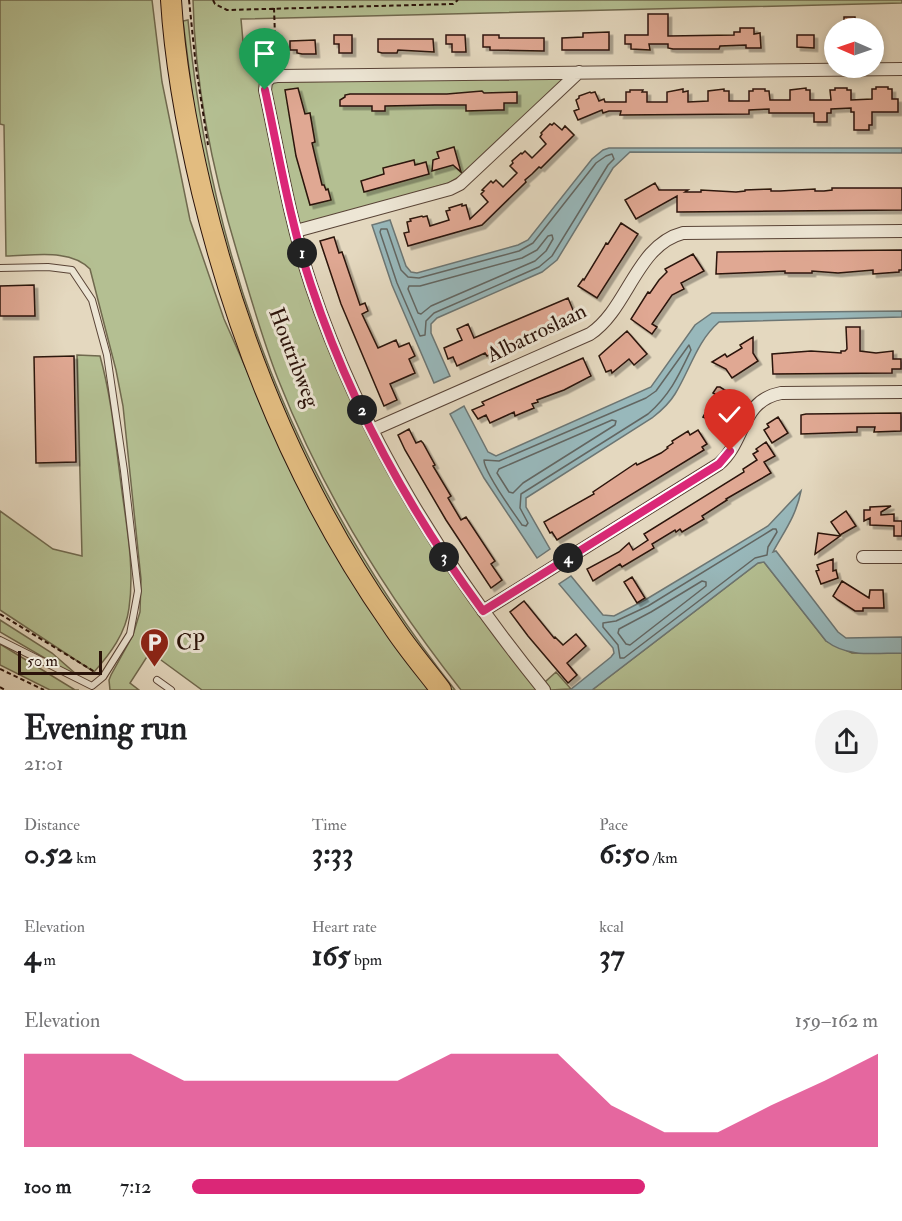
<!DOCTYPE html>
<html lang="en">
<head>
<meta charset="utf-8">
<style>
	:root { --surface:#fff; --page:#f2f2f2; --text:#202124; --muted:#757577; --accent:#db2777 }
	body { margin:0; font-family:"IM FELL Double Pica",serif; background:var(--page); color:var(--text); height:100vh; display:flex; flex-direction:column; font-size:22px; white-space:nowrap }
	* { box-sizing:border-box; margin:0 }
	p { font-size:20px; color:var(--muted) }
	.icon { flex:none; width:33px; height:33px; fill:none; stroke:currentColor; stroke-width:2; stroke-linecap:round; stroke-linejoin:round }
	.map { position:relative; height:690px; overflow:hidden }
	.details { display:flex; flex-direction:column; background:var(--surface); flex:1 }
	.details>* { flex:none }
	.needle { width:39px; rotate:272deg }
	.fabs { position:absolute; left:824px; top:18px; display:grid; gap:12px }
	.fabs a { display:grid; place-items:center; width:60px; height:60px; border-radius:50%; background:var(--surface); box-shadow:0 3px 9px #0003; font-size:30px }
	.scale { position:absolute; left:18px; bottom:15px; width:84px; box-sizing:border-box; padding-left:6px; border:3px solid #2b130a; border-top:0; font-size:16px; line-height:21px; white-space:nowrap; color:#2b130a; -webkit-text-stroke:4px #ede6d5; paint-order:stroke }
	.pin { position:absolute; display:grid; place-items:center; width:51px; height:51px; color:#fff; margin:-62px -26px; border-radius:50% 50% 50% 0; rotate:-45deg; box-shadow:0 0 6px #0007 }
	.pin .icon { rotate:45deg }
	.km { position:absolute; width:30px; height:30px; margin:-15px; border-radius:50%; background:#222; color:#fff; font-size:16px; line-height:30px; text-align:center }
	.round { display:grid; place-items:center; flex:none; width:63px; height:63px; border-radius:32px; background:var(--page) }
	.summary { display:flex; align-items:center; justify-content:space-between; height:102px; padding:0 24px }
	h1 { font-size:33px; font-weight:700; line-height:45px }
	.metrics { display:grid; grid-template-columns:repeat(3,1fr); gap:9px; height:102px; padding:6px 24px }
	.metrics div { display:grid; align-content:center }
	.metrics b { font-size:30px; font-weight:700 }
	.metrics small { font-size:16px; font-weight:400 }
	.metrics p { font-size:16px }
	.chart { height:168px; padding:12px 24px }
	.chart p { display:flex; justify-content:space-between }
	.chart svg { width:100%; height:108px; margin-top:6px; fill:var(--accent); opacity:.7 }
	ul { padding:0 24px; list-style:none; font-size:20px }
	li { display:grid; grid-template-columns:96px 72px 1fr; align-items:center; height:45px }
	li i { height:15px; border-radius:8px; background:var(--accent) }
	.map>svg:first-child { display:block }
	.green { fill:#b4bf92; stroke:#70694e; stroke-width:1.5 }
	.water { fill:#98b8bb; stroke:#6c7674; stroke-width:1.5 }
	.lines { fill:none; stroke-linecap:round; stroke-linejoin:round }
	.shore { stroke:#626662; stroke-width:1.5 }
	.building { fill:#e0a893; stroke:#2b130a; stroke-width:1.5; filter:url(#shadow) }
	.lane-casing { stroke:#594437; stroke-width:8 }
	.street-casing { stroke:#594437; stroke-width:14 }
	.primary-casing { stroke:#2b130a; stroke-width:22 }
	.path { stroke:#2b130a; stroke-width:2; stroke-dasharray:4.5 3; stroke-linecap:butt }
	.lane { stroke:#ede6d5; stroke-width:6 }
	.street { stroke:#ede6d5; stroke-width:12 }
	.primary { stroke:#e2bc80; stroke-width:20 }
	.route-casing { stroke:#fff; stroke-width:12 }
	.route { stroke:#db2777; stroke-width:8 }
	.labels { text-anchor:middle; stroke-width:6; stroke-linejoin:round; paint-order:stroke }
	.street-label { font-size:22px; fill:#2b130a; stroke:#ede6d5 }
	.poi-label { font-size:22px; fill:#2b130a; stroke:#ede6d5; text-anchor:start }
</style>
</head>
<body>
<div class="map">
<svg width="902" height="690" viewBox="0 0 902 690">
	<defs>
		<filter id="shadow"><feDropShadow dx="3.5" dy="3.5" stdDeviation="0" flood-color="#0004"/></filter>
	</defs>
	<rect width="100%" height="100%" fill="#e4d8bf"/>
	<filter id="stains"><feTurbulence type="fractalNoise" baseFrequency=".00333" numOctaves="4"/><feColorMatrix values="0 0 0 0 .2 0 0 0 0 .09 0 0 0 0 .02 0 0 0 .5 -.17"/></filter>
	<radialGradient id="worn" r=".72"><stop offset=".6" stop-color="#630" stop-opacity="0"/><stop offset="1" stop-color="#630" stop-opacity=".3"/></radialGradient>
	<path class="green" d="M0,0H152L162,82L190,220L224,319L283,452L430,690H202L150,652L130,683L139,690H110L109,680L111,675L133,635L140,612L141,579L123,406L116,370L90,269C70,248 32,256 6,256L4,125L0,124Z
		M193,0H902V3L241,19L245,64H257L271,144L287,215L369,432L543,690H461C387,596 322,491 278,379C263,341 252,302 240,262C214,178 195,89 193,0Z
		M188,20C211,269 301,494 455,690H450L415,645L348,542L281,412L229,266L197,131L183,21Z
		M564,78L467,172L449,183L299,226L272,109L270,82Z
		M77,355L100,356C112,400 115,439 121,484C126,524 135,567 129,608C126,633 110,654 94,672L0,610V511L53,549L82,556Z
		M764,562L826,641L852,653H902V690H592L758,563Z
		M0,620L52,653L76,674H72L0,632Z
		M0,644L75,690H79H50L0,665Z
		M556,672L571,689L550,690L545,682Z"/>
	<path class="water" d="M609,148H902V153L630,152L613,168L557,260L542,272L437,318L431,324V333L450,376L434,383L392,285L372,225L390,220L406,266L411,272L417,273L518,245L528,240L592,159L603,150Z
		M902,311V317L719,322C697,341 690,370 675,394C669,404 661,411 652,418L526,498V507L550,549L537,558L484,478L450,414L464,406L488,452L496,456L651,387L695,325L712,313Z
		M801,491C796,516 785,530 773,552L776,551L838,632L846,638L902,637V653C876,653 848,658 826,641L764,562L758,563L592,690H570L611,657L614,653L613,648L559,584L571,576L603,615L614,616L645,600L768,526Z"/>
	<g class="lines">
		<path class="shore" d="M612,154L614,159L608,165L552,256L539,267L434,313L426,321L425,335L420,336L397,283L380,232L381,229H387L401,270L408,277L419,278L519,251L533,243L596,163L606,156Z
			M552,235L553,239L546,251L535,261L431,306L421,314L418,313L408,289L409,286H420L522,258L537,250L548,236Z
			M689,345L691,350C679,375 670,395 648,414L521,494L520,508L528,523L526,526L522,525C514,513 484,473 484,460L499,461L646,398L656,391Z
			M612,420L616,421L615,425L523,483L513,493L509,492L497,473L499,469Z
			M773,529H776L777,532L768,547L767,555L755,558L624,658H620L618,645L603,627V623L616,621L648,606Z
			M702,581L706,582V586L630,645L626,644L618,633L619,629L651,612Z"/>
	</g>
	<path class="building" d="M648,14H668V36L734,35V32H740V28H754V34L760,33L761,48H746V45L720,46L719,49H673L668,48V44H649L650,50L631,49V44H625V35H648Z
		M844,17H855V28H844Z
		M609,32V50H562V38L583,37V33Z
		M334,35H352V53H339V44H334Z
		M446,35H465L466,52H452V44H446Z
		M483,35H499V38H544V51L490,50V47H483Z
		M797,35H814V48L797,47Z
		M378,39H433L434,52L398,50L397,53H382L378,52Z
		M315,40L316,54H302L297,53V50H290V41Z
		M876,87H888V89H892V99H898V112H872V125H869V130H854V112H851V108L831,109V113H827V122H814V113H769V109L749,110V114L620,115L621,111H609L603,113L602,110L578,120L574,111L579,109L576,100L579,98V96L590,92L591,93L595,92L599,101L604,99L605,102H626V92H630V90H643L642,92H647V102H667V92L683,89V92L688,91V102L708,101V91L724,89V91H729V101H749V91H753V89H765V91H769L770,100H790V90L806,88V90H810V100H831L830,90H835V88H847V90H851V100L872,99V89H876Z
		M298,88L305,114L310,113L315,142L312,143L316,160L322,185H324L326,190L328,189L331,200L310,205L296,156L285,90Z
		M482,91L484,93L517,92V103H504V110H498L466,111V105H435L385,106V111H372V106H340V100L345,97V95L350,94H447Z
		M554,123L562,130L565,126L574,135L541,168L539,167L532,174L525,180L526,182L482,225L408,246L404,233L409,232L407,222L411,221L410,219L422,216L423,217L427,216L430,226L449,220L446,211L450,210L449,208L462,204V206L466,205L470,219L488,202L481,194L484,191L482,190L491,181L493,183L496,180L503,187L517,173L510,166L513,163L512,161L521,153L522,154L525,151L532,158L546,144L540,137L542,134L541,133L550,124L552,125Z
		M454,147L461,172L453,165L432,171L433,160L439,158L437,152Z
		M414,160L415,165L426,162L429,174L364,192L361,181L384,174L383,168Z
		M655,183L659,190H688L685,192H701V190L736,192L745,191V190L771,189V191H780L815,189V191H824L832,190V188H902V210L677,212V196L636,219L625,200Z
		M621,223L638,234L597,298L578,286L583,279L584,280L604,247L606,243L608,244Z
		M334,237L339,253L342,252L360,305L365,303L368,311L362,314L378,348L396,340L399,347L409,343L415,356L409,359L415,373L390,384L397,400L384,406L341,304L320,241Z
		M902,250V270H899V272L873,274V270L838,273L812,271V273H785V271L716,274L717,252Z
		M693,254L704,271L681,283L684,289L672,295L652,324L657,327L652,334L631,319L648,292L650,293L659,280L667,272L665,269Z
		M34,285L35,316H0V286Z
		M568,298L576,317L487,356L485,353L457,366L453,357L448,359L444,348L462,340L457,329L468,324L474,338Z
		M846,327H860V351L876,353L893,351V359H901V369H892V373L773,374L772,354L811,351L841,353V351H845L847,349Z
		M627,331L647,354L634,365L629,359L612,373L611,370L606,372L599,356Z
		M753,337V353L758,361L732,378L726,369L712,362L725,354L727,357L742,348L740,345Z
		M74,356L76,462L36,463L34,357Z
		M583,358L591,376L564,390L537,400L538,402L532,404L534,408L515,416L514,412L490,423L486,415L478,419L472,410L484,405L482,402Z
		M717,387H720L736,397L722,425L703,417L715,394L713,393Z
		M901,413V431L874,432L875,427H857V432L801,434V415L806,414Z
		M778,417L788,433L772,443L764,430L769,427L767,424Z
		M409,429L416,443L421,441L423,443L435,465L433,466L451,496L448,498L461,520L466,517L495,561L491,564L502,580L491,588L446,520L405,450L398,435Z
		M698,430L707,444L702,447L704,450L557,540L552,532L550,533L544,522L594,494L593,492L636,463L637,465L661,453L668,448L667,447L673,443L672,441L688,431L690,435Z
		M766,442L775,456L764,462L771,473L726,499L727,500L702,516L704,519L682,532L680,529L676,532L675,530L652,544L654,548L622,567L620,564L593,581L587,569L619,552L629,543L633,550L648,540L644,534L744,472L743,469L757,460L753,454L758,451L756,449Z
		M891,506L881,512V515L894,514V521H902V536H894V526L870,525V518L864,521V510H870V507Z
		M846,511L856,526L840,535L831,522Z
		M818,533L840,536L815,554Z
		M833,559V571L836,570L838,578L821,584L816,571L819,570L817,565Z
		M632,577L645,598L637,603L624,582Z
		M842,581L869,598L870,590H883L884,608H863V611H855L838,600L833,596Z
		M524,601L554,638L555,637L563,645L576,634L586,646L567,663L577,675L568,683L528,636L510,612Z"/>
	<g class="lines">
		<defs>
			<path id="lane" d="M0,268L48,267L72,270L92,300L107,355L124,471L138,591L130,634L103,677L92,686L0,640
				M157,680L171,690"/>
			<path id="street" d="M296,231L450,189L460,184L579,72
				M372,430L590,334C628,309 636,245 683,233L902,231
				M863,557H902
				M483,611L719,464C746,441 740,401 781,393L902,392
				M544,690C445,568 361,435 311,285C290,222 279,155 265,90L266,82L271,77L277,76L902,69"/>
			<path id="primary" d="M171,0C175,65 187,129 202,192C239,345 301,495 392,625C407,648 425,669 441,690"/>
		</defs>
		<use href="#lane" class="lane-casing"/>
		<use href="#street" class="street-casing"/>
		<use href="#primary" class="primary-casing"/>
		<path class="path" d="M189,0L196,67L208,145
			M213,0L215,4L227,10L453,4L458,0
			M274,8L276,64
			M0,614L95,672
			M0,669L44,690
			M0,687L5,690"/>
		<use href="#lane" class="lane"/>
		<use href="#street" class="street"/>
		<use href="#primary" class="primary"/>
	</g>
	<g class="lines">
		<defs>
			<path id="route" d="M265,90C279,155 290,222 311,285C350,403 410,512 483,611L719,464L730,451"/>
		</defs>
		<use href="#route" class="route-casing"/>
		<use href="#route" class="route"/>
	</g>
	<defs>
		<symbol id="parking-pin" viewBox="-11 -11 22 30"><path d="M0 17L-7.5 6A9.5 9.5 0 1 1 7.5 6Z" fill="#8f2418" stroke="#ede6d5"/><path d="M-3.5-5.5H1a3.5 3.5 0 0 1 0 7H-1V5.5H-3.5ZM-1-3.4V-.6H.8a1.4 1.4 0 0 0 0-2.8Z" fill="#fff"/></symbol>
	</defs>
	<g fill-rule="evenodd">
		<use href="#parking-pin" x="138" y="626" width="33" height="45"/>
	</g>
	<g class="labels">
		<g class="street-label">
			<text transform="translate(536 332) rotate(-26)" y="8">Albatroslaan</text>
			<text transform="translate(295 357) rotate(69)" y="8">Houtribweg</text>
		</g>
		<g class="poi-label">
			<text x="176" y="650">CP</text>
		</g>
	</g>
	<rect width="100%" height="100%" filter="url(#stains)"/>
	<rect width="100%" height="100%" fill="url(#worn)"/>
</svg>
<div class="fabs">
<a><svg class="needle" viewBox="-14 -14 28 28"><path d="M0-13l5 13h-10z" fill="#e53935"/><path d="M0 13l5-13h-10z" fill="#757577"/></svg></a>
</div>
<div class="scale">50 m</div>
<div class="pin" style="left:265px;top:90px;background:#1e9e55"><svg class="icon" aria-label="arrive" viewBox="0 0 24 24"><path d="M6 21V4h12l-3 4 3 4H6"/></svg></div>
<div class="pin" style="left:730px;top:451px;background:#d93025"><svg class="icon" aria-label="check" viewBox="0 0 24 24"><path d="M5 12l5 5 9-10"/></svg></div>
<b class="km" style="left:302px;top:253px">1</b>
<b class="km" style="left:362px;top:410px">2</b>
<b class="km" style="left:444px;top:557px">3</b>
<b class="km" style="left:568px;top:558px">4</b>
</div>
<section class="details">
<div class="summary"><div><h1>Evening run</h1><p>21:01</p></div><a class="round"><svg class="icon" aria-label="share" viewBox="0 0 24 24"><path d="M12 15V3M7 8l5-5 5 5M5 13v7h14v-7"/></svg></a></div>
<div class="metrics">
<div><p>Distance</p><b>0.52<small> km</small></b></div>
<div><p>Time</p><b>3:33</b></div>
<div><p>Pace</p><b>6:50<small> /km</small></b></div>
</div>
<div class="metrics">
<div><p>Elevation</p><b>4<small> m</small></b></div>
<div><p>Heart rate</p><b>165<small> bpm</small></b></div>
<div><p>kcal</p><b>37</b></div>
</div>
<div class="chart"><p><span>Elevation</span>159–162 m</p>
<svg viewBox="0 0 160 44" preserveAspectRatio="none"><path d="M0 44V6L10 6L20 6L30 17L40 17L50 17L60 17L70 17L80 6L90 6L100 6L110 27L120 38L130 38L140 27L150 17L160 6V44z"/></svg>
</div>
<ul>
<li><b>100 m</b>7:12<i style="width:66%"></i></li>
</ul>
</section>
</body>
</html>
